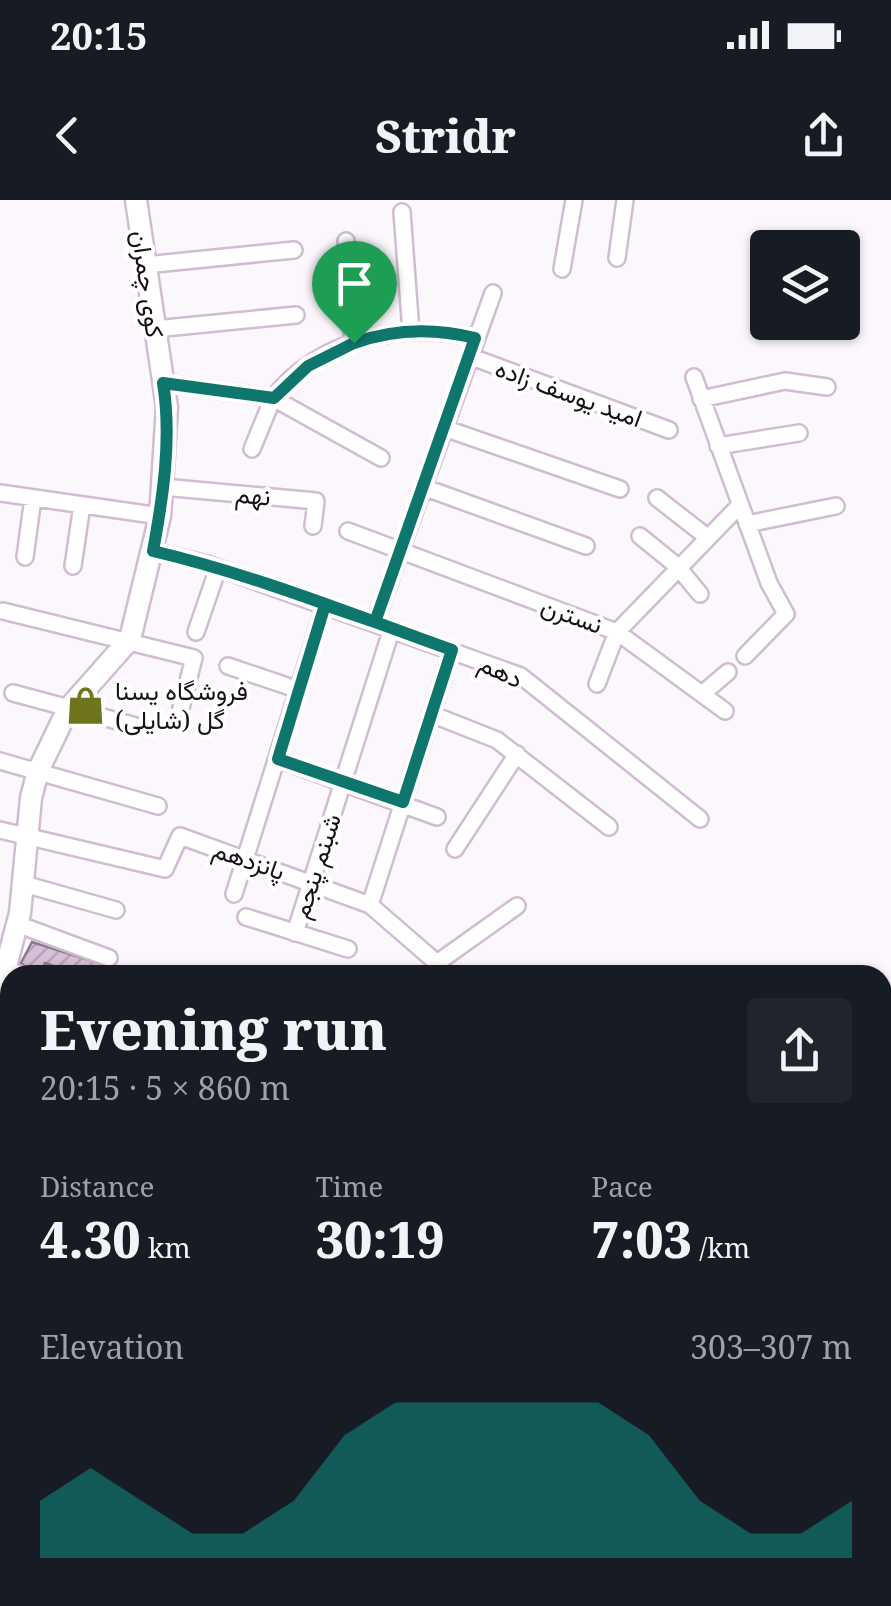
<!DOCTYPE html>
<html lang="en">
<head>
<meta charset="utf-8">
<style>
	:root { --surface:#171b24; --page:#20242c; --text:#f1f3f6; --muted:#9ea1a6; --accent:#0f766e }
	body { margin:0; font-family:"Noto Serif",Vazirmatn,serif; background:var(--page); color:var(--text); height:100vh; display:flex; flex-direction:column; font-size:38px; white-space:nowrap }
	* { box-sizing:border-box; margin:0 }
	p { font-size:32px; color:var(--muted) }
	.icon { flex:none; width:55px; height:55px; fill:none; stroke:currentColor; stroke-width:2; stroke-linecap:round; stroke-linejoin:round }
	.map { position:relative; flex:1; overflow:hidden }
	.side { position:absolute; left:0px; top:765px; width:892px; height:642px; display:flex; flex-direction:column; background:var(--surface); border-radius:30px 30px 0 0; box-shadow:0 2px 8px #0004 }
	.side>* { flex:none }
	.tools { position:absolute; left:750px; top:30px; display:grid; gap:20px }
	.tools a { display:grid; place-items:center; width:110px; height:110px; border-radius:10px; background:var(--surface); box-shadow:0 2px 8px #0004; font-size:50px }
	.pin { position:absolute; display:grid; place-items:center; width:85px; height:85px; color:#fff; margin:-102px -42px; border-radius:50% 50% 50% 0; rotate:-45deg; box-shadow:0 0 10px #0007 }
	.pin .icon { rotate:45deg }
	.round { display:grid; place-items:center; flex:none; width:105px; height:105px; border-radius:10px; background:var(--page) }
	.summary { display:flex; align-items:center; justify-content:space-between; height:170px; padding:0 40px }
	h1 { font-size:55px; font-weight:800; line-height:75px }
	.metrics { display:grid; grid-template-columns:repeat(3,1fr); gap:15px; height:170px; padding:10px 40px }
	.metrics div { display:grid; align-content:center }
	.metrics b { font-size:50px; font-weight:800 }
	.metrics small { font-size:28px; font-weight:400 }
	.metrics p { font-size:28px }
	.chart { height:280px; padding:20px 40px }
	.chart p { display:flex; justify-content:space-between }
	.chart svg { width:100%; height:180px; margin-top:10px; fill:var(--accent); opacity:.7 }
	.status { display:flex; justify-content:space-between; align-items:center; height:70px; padding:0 50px; background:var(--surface); direction:ltr }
	.status svg { height:28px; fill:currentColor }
	header { display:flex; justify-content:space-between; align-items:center; height:130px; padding:0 40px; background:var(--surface); font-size:45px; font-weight:800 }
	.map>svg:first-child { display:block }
	.building { fill:url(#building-hatch); stroke:#8d798f; stroke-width:2.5 }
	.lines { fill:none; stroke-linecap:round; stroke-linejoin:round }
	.service-casing { stroke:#d2bcd4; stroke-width:12 }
	.minor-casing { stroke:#d2bcd4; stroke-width:20 }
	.tertiary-casing { stroke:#d2bcd4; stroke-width:22 }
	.secondary-casing { stroke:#d2bcd4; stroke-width:25 }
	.service { stroke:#fff; stroke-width:8 }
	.minor { stroke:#fff; stroke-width:15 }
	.tertiary { stroke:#fff; stroke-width:18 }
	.secondary { stroke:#fff; stroke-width:20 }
	.route-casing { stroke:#fff; stroke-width:20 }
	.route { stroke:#0f766e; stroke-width:12 }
	.labels { text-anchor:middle; stroke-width:8; stroke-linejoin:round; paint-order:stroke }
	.street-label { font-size:25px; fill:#19111a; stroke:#fff }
	.poi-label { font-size:25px; fill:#19111a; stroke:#fff; text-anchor:start }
</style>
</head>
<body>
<div class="status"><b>20:15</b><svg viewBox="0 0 49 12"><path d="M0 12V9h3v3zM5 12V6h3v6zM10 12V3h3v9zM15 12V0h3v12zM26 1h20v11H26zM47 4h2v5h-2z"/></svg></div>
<header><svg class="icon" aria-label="back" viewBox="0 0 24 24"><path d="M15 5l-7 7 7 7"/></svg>Stridr<svg class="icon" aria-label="share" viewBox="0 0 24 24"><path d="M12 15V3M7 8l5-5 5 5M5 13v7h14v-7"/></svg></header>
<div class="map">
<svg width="891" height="1406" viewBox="0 0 891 1406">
	<defs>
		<pattern id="building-hatch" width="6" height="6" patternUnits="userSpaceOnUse" patternTransform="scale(2.5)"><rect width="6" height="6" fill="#d6c0d8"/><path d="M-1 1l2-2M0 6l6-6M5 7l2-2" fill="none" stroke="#b7a4b9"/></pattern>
	</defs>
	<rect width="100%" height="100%" fill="#fcf7fc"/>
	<path class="building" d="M32,742L114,768L111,775H80L45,763L41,775H33L21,763Z"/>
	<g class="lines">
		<defs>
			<path id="service" d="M0,1050L10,1057
				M5,1121L10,1095"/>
			<path id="minor" d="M402,12L411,132
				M346,41L353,143
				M617,58L625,0
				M145,65L294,50
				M562,69L574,0
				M155,129L296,115
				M469,156L669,230
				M694,177L769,383L786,414L745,456
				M163,183L273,198C320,138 405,121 475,138
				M701,199L785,181L827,187
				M444,228L620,289
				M718,246L799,233
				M252,249L273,198L381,258
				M163,287L316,301L313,326
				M423,287L586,346
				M0,293L160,316
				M657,298L707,337
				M747,324L836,306
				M348,331L617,432L725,511
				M640,336L677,366L700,394
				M153,351L207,364L521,476L700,619
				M25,357L33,298
				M73,366L82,305
				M3,411L194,458L181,508
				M375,422L493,93
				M196,432L218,368
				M228,466L299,490
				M597,484L617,432L740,305
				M13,493L136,526
				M702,494L728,472
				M431,514L497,540L609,627
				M278,559L437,617
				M0,561L158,606
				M0,630L165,669L180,636L370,705L437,763
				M455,649L517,554
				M24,684L116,710
				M234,694L325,405
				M370,705L452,450
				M246,717L348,749
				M17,724L109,758
				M295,733L392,428
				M6,769L22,775
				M432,775L437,763L517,706
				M0,821L10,825
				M0,873L10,877
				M885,975L891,976
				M882,1087H891
				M882,1141H891
				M0,1219L10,1222
				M0,1327L10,1331
				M428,1398L449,1406
				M840,1398L862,1406
				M593,1402L605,1406
				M621,1406L624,1398
				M712,1406L715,1398
				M770,1406L774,1398"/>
			<path id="tertiary" d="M0,942L10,954
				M0,968L10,978
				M882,1335L891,1337
				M882,1353H891"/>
			<path id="secondary" d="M0,789L20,713L31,598L38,571L68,509L130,439L160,316L167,207L136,0"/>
		</defs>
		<use href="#service" class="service-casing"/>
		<use href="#minor" class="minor-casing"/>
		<use href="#tertiary" class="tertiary-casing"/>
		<use href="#secondary" class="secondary-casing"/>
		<use href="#service" class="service"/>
		<use href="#minor" class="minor"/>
		<use href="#tertiary" class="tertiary"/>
		<use href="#secondary" class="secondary"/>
	</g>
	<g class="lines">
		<defs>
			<path id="route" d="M354,143C393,129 435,128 475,138L375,422L325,405L278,559L403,602L452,450C354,415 255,375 153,351C163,297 172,238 163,183L274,198L308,166L354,143"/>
		</defs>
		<use href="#route" class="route-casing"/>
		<use href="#route" class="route"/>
	</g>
	<defs>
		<symbol id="shop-bare" viewBox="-9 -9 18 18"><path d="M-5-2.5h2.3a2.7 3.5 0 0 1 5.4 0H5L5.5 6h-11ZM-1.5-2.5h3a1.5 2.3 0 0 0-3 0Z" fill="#6f751d" stroke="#fff" stroke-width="2.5" paint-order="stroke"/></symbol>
	</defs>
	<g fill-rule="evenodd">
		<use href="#shop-bare" x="58" y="478" width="55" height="55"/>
	</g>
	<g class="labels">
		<g class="street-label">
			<text transform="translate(148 84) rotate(82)" y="9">کوی چمران</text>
			<text transform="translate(569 193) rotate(20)" y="9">امید یوسف زاده</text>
			<text transform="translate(253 295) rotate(5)" y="9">نهم</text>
			<text transform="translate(572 415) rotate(20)" y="9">نسترن</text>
			<text transform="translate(501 471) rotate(25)" y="9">دهم</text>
			<text transform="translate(249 660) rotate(19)" y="9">پانزدهم</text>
			<text transform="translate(316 666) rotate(-72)" y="9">شبنم پنجم</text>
		</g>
		<g class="poi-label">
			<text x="115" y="500">فروشگاه یسنا<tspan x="115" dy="29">گل (شایلی)</tspan></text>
		</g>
	</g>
</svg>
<div class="tools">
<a><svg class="icon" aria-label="layers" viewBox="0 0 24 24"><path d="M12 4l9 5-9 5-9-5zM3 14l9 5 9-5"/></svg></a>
</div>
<div class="pin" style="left:354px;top:143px;background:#1e9e55"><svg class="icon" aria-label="arrive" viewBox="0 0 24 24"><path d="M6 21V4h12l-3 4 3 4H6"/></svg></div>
<section class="side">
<div class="summary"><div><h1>Evening run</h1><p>20:15 · 5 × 860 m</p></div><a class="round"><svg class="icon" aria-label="share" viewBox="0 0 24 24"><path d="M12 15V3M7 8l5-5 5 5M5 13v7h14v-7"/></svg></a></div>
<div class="metrics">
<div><p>Distance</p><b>4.30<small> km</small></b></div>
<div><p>Time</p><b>30:19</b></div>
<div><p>Pace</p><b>7:03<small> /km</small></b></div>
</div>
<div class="chart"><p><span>Elevation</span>303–307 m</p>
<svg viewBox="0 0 160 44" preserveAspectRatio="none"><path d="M0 44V30L10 22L20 30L30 38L40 38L50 30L60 14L70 6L80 6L90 6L100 6L110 6L120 14L130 30L140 38L150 38L160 30V44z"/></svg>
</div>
</section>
</div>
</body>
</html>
